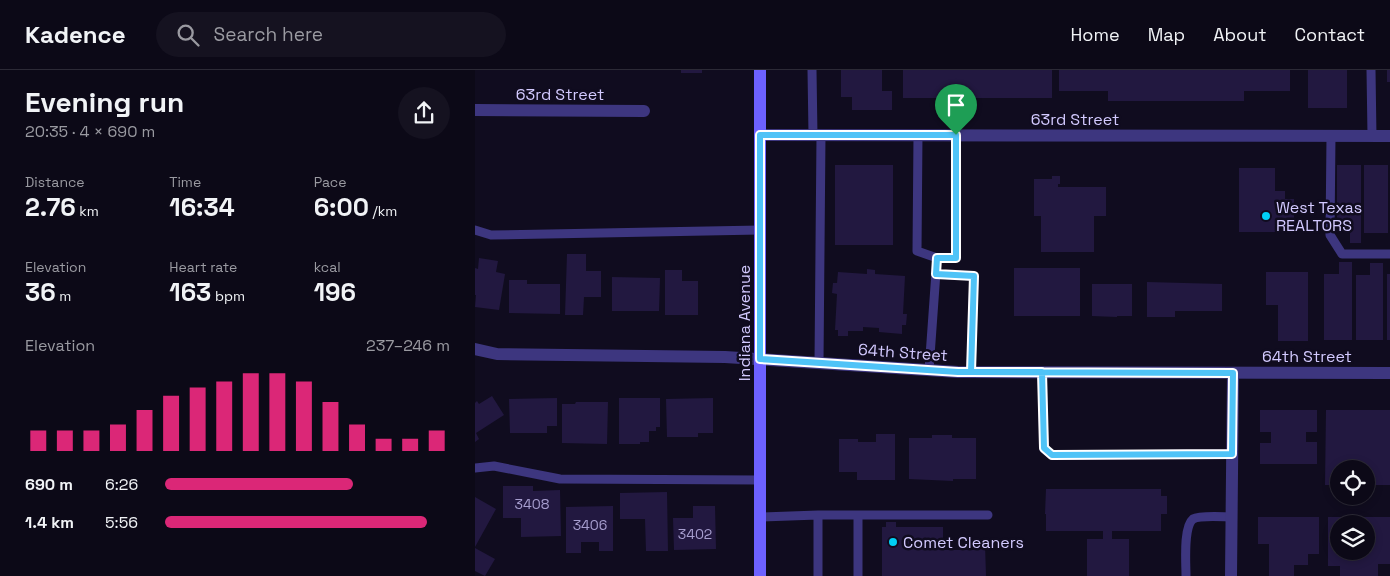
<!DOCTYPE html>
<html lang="en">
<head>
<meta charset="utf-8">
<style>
	:root { --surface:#0c0917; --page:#151220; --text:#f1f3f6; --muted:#9a9aa1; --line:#2c2a36; --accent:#db2777 }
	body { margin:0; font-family:"Space Grotesk",sans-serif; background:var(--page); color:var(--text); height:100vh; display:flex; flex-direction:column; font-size:19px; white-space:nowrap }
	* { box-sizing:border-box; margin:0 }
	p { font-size:16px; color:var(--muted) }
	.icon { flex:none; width:28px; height:28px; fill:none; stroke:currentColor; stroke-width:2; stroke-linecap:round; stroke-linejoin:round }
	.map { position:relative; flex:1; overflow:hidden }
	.side { display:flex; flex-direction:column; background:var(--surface); width:475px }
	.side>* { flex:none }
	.buttons { position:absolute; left:855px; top:390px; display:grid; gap:10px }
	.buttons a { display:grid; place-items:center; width:45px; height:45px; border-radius:50%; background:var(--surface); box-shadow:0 2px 8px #0003,0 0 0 1px var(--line); font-size:25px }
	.pin { position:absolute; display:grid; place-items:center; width:42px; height:42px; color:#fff; margin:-51px -21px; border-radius:50% 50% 50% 0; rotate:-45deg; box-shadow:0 0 5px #0007 }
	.pin .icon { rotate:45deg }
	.round { display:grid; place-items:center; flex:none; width:52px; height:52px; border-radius:26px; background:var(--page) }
	.head { display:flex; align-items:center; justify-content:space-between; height:85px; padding:0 25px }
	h1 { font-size:28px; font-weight:800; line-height:38px }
	.figures { display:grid; grid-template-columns:repeat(3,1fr); gap:8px; height:85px; padding:5px 25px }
	.figures div { display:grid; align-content:center }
	.figures b { font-size:25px; font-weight:800 }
	.figures small { font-size:14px; font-weight:400 }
	.figures p { font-size:14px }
	.chart { height:140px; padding:10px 25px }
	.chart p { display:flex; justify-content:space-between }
	.chart svg { width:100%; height:90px; margin-top:5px; stroke:var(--accent); stroke-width:6 }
	ul { padding:0 25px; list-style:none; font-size:16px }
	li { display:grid; grid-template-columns:80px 60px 1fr; align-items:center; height:38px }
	li i { height:12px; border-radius:6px; background:var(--accent) }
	header { display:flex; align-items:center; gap:30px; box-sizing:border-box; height:70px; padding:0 25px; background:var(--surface); border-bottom:1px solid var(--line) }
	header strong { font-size:24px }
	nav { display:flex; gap:28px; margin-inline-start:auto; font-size:18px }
	.search { width:350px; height:45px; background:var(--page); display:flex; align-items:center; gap:12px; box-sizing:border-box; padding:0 18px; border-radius:28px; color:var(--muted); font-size:19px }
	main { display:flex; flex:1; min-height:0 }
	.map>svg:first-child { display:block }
	.building { fill:#221840; fill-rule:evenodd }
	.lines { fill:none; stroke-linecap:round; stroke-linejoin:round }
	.lane { stroke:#3d367f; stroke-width:9 }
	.street { stroke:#3d367f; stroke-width:12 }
	.secondary { stroke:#6d61ff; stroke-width:12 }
	.route-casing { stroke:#fff; stroke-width:10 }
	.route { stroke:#4fc3f7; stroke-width:6 }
	.poi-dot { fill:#00cff5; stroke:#100c1f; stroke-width:2 }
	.labels { text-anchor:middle; stroke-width:5; stroke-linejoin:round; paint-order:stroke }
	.number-label { font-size:14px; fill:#a79ecf }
	.street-label { font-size:16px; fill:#d3caff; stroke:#100c1f }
	.poi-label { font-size:16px; fill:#d3caff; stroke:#100c1f; text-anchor:start }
</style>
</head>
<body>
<header>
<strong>Kadence</strong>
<div class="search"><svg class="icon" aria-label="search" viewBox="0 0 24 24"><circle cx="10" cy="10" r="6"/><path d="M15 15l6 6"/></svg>Search here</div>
<nav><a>Home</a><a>Map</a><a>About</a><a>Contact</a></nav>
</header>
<main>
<section class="side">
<div class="head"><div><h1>Evening run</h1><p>20:35 · 4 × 690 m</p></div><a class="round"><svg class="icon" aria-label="share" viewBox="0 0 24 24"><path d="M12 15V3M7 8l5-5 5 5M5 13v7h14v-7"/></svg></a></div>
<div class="figures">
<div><p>Distance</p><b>2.76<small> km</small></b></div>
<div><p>Time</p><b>16:34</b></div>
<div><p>Pace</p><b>6:00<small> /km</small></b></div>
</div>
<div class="figures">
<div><p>Elevation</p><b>36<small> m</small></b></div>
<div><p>Heart rate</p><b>163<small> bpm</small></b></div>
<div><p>kcal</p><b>196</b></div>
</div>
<div class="chart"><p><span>Elevation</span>237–246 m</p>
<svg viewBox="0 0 160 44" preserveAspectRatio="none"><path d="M5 44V34M15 44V34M25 44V34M35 44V31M45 44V24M55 44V17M65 44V13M75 44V10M85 44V6M95 44V6M105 44V10M115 44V20M125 44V31M135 44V38M145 44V38M155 44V34"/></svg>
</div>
<ul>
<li><b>690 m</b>6:26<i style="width:66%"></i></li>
<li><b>1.4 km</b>5:56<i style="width:92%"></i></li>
</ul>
</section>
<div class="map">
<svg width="915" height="506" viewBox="0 0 915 506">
	<rect width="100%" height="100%" fill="#100c1f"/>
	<path class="building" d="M206,0H227V3H206Z
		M366,0H407V21H417V40H377V27H366Z
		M428,0H577V28H428Z
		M584,0H815V21H769V31H633V21H584Z
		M833,0H872V38H833Z
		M912,0H915V12H912Z
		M360,95H418V175H360Z
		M862,95H886V173H875V162H862Z
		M889,95H913V163H889Z
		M764,98H800V121H810V129H819V162H764Z
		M577,106H585V114H583V117H631V146H619V182H566V146H559V109H577Z
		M92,184H111V201H126V227H109L108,245H90Z
		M4,188L23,191L21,202L30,204L24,240L0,237L1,225H0V198L3,199Z
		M864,192H877V270H849V204H864Z
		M895,193H908V270H881V205H895Z
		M539,198H605V246H539Z
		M392,199L400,200V204L430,206L428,244H432L431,255H427V264L404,262V258L388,257V261H373V266H363V260H360L362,224L357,223L358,213H362L363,202L392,204Z
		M190,200H207V211H223V245H190Z
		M791,202H833V271H803V235H791Z
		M912,204H915V270H912Z
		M137,207L185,208L184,241H137Z
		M34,210H52V214H85V244L34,243Z
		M672,212L747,214V241H700V247H672Z
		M617,214H657V246H642V247L617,246Z
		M17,326L29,345L1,363L4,369L0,372V333L2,331L4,334Z
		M82,328V356H72V363H35L34,329Z
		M144,328H185V357H181V361H174V372H165V374H144Z
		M238,328V363H223V367H192L191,329Z
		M101,332H133L132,374L87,373V334H100Z
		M785,340H842V362H831V372H842V394H785V373H796V362H785Z
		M851,340H915V415H891V399H864V415H850Z
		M401,364H420V410H382V402H364V369H383V372H401Z
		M457,365H477V368H501V409H478V411L434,409V368H457Z
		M28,416H58V421L85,420L86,466L46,467V448H28Z
		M571,419H686V426H692V444H686V461H637V469H654V506H612V469H628V461H571V444H570Z
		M192,422L193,481H171L170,449H145V423Z
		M0,427L21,439L0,477Z
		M138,436V481H124V472H106V483H91V437Z
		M218,436H240L241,479L199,480L198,448H218Z
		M783,447H844V484H833V495H819V506H794V474H783Z
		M853,447H915V494H903V506H865V496H853ZM864,454H891V481H864Z
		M411,452H421V457H468V470H470V476H468V480H500V474H510L511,506H407V457H411Z
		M0,478L20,489L10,506L0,501Z"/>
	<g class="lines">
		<path class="lane" d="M337,0L338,65
			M896,0L897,66
			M443,65L442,181L462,188L454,300
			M856,66L855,165L867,184H915
			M0,160L16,165L285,160
			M462,188H481V65
			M461,204L499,206L496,302
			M344,292L346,65
			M567,302L569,379L577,385L757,384
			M0,398L19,396L85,409L285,410
			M383,445V506
			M285,447L343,445H513
			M343,506V445
			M711,506C711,493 708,457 718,449C725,445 748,447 757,447"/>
		<path class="street" d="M0,40L169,41
			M285,65L915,66
			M0,279L22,284L250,287L483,302L915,303
			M756,506L758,303"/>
		<path class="secondary" d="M285,0V506"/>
	</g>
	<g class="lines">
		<defs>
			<path id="route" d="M481,65H285V289L483,302H567L569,378L577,385L757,384L758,303L496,302L499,206L461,204L462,188H481V65"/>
		</defs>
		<use href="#route" class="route-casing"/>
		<use href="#route" class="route"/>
	</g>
	<g class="poi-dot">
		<circle cx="791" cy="146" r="5"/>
		<circle cx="418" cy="472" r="5"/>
	</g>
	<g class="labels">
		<g class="number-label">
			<text x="57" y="439">3408</text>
			<text x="115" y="460">3406</text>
			<text x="220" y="469">3402</text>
		</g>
		<g class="street-label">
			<text x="85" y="30">63rd Street</text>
			<text x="600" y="55">63rd Street</text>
			<text transform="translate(269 253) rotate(-90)" y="6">Indiana Avenue</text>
			<text transform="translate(428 282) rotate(4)" y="6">64th Street</text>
			<text x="832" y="292">64th Street</text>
		</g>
		<g class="poi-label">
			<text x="801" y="143">West Texas<tspan x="801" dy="18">REALTORS</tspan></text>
			<text x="428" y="478">Comet Cleaners</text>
		</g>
	</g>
</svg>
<div class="buttons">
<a><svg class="icon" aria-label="locate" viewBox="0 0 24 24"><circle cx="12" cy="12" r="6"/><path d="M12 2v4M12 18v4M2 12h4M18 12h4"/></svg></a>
<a><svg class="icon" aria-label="layers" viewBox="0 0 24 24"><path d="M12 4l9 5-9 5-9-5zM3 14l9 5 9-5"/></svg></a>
</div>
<div class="pin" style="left:481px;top:65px;background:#1e9e55"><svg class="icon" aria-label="arrive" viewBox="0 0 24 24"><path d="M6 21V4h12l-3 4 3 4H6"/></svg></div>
</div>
</main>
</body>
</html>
